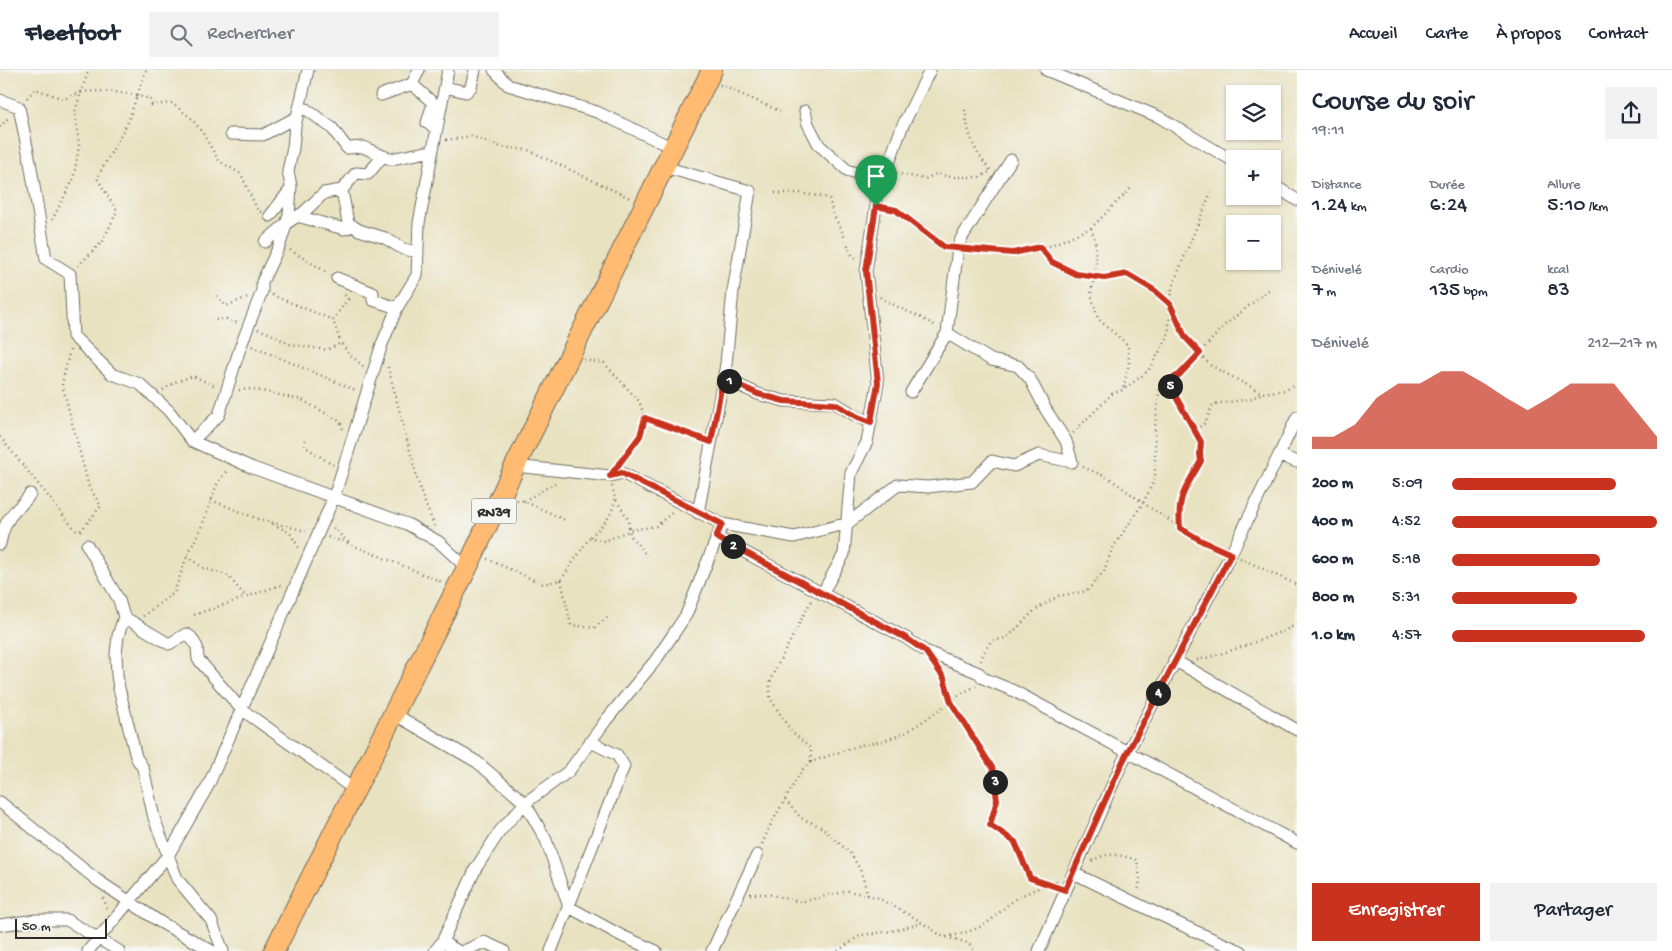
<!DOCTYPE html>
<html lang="fr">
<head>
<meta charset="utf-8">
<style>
	:root { --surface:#fff; --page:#f2f2f3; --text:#1f2937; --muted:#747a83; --line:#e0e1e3; --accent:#c8321e }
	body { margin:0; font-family:"Gochi Hand",sans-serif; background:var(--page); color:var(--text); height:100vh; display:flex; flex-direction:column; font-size:19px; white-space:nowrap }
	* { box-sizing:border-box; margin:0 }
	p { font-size:16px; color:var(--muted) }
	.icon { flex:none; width:28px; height:28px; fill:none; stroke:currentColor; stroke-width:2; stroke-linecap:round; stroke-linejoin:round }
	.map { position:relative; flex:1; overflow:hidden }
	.details { display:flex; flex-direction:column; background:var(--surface); width:375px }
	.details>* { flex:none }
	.fabs { position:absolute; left:1226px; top:15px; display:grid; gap:10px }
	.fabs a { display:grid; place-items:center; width:55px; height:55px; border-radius:0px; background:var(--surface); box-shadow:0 1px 4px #0004; font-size:25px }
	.scale { position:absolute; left:15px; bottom:12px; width:92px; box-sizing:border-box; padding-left:5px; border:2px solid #2b2b2b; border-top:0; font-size:14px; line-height:18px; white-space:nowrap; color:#2b2b2b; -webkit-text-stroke:4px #f6f6f2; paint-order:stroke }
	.pin { position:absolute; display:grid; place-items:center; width:42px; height:42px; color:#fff; margin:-51px -21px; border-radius:50% 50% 50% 0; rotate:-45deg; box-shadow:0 0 5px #0007 }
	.pin .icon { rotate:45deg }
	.km { position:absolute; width:25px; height:25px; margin:-12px; border-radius:50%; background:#222; color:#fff; font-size:14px; line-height:25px; text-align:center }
	.round { display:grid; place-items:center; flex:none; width:52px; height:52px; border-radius:0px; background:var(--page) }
	.overview { display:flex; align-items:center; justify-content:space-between; height:85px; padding:0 15px }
	h1 { font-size:28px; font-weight:600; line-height:38px }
	.stats { display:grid; grid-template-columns:repeat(3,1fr); gap:8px; height:85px; padding:5px 15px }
	.stats div { display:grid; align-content:center }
	.stats b { font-size:21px; font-weight:600 }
	.stats small { font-size:14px; font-weight:400 }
	.stats p { font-size:14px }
	.chart { height:140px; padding:10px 15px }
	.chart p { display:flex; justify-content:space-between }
	.chart svg { width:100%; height:90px; margin-top:5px; fill:var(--accent); opacity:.7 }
	.primary-button { display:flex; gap:10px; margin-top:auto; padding:10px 15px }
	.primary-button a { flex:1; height:58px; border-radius:0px; background:var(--accent); color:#fff; font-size:20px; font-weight:600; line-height:58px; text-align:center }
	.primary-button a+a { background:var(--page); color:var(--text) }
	ul { padding:0 15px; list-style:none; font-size:16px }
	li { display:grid; grid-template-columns:80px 60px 1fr; align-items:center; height:38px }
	li i { height:12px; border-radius:6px; background:var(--accent) }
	header { display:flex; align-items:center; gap:30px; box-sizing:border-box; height:70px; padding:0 25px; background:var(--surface); border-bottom:1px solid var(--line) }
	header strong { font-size:24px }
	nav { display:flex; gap:28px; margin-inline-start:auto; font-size:18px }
	.search { width:350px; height:45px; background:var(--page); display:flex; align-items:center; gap:12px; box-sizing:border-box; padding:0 18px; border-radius:0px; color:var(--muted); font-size:19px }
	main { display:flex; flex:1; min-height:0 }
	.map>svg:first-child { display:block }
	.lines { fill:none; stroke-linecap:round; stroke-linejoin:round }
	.minor-casing { stroke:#6e6b60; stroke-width:13 }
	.trunk-casing { stroke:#6e6b60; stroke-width:22 }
	.path { stroke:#6e6b60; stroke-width:2.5; stroke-dasharray:1 4; stroke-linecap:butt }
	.minor { stroke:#fff; stroke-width:11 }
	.trunk { stroke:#ffbb71; stroke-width:20 }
	.route-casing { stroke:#fff; stroke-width:10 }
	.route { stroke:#c8321e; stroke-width:6 }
	.labels { text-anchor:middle; stroke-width:5; stroke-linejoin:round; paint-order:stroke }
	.shield { fill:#f6f6f2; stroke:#686867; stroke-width:1 }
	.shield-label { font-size:15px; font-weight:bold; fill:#2b2b2b }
</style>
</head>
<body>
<header>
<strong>Fleetfoot</strong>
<div class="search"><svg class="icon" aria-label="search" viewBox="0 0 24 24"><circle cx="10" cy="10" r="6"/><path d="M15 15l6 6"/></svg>Rechercher</div>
<nav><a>Accueil</a><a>Carte</a><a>À propos</a><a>Contact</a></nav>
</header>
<main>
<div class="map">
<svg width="1297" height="881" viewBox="0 0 1297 881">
	<rect width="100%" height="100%" fill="#f6f6f2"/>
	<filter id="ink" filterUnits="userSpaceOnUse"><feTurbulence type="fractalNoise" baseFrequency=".02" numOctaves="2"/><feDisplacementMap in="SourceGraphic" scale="10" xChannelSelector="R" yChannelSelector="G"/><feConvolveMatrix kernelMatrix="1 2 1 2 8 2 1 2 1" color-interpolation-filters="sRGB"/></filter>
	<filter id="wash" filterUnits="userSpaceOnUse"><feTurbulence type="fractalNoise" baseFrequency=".0096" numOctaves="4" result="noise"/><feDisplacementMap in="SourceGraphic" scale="20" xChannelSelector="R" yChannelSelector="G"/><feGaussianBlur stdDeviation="1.12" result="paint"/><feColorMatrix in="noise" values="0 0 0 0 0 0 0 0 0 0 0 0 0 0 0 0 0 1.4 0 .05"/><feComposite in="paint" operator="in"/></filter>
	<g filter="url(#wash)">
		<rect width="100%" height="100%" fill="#e9e2c1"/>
	</g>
	<g filter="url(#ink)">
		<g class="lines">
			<defs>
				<path id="minor" d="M494,0L508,15L597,42L673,78
					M1046,0L1159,47L1235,92
					M412,14L433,33L427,53L437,59
					M445,17L466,22L471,17L475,0
					M381,25L412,14L419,0
					M0,30L19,37L30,92L46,189L70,204L73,266L112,304L140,314L169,341L192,371L253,398L407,454L439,472L467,498
					M298,41L306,39L332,58L347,78L363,77L383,86
					M805,41L808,54L819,75L847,100L874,109
					M231,64L263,65L297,47
					M664,97L750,121L733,221L726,294L698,443
					M1272,114L1297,130
					M342,120L348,153L353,156
					M270,146L290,120
					M297,146L344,159L353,156L359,160L385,168L403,179L418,182
					M265,172L287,153L304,142L324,123L342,120L356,103L368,104L383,86L391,89L432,81
					M337,208L373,223V230L397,238
					M723,308L758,324L784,331L835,333L858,347L871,352
					M911,322L947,263L958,178L961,169L1011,90
					M1297,347L1279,385L1297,392
					M192,371L219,345L240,278L262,221V212L280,174L289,145L291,116L288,101L293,78L295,56L308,0
					M515,396L610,406L622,403L722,454L794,467L848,453L898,415L928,417L972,412L992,391L1014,396L1039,385L1072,392L1066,371L1046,340L1030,309L1018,296L991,290L947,263
					M716,467L906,568L925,581L979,603L983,608L1014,621L1297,773
					M0,474C2,461 7,448 17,439C23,433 26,431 30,424
					M87,475L119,530L124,547L169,574L186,564L191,567L197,577L198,589L241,639L355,720
					M822,524L844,484L851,403L867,372L878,313L866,201L876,136L874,109L886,101L902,57L930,0
					M124,547L118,566L116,584L117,605L119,618L136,687L143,698L154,748L177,809L211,850L223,881
					M1174,590L1297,660
					M394,644L477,692L525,733L546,770L569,837L622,866L656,881
					M0,732L97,810L160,852L212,881
					M1073,803C1129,829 1183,858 1241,881
					M0,855L36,850H67L119,881
					M442,872L458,881
					M88,881L169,784L208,716L334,427L382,274L397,238L417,205L419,153L448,0
					M435,881L442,872L476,798L500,761L525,733L569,701L607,649L655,591L666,575L686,545L720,460
					M464,881L484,872L504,881
					M551,881L624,696L617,685L591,672
					M712,881L757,785
					M1039,881L1122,693L1231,484L1279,385"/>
				<path id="trunk" d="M274,881L467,498L515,396L712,0"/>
			</defs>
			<use href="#minor" class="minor-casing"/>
			<use href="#trunk" class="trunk-casing"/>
			<path class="path" d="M720,15L780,41
				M27,28L35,19L64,29L81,22L89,0
				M0,57L9,47
				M446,70L471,66L501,77L528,80L632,129
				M896,103L925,109L936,104L951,107H979L991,101C973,80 969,68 965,40
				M775,123H799L829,128L833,144L841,159L852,185L857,190
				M887,139L896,141L944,177H947
				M52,150L73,110L77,89L79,75L75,42L81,22C104,20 127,22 150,29L152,35L172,33L191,48L202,62L219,91L241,104L258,141L261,142
				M1091,158L1095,170L1096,197L1091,224L1098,249L1128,275L1129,294L1123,320
				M1039,177L1052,192L1076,204L1104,208L1127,204L1154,220L1170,234L1185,267L1210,295L1262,323L1286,320L1297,314
				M970,179L1013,183L1049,176L1091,158L1133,116
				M290,180L328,203
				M78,196L103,171L117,141L97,108L128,52L146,0
				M272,225L333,250L341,273
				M217,226L226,236L248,227
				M880,227C899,239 919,245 937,257
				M216,250L226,249L238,253
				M333,250L348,229L343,223
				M258,259L271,264L289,274L327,280L341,273L350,285L364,297
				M252,276L355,320
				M70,280L62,314L89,417L101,436L78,464
				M584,290L604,293L639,331L645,348L639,367L620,392
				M388,297L421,423L435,457
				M1167,311L1195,360
				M163,320L175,312L193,306L217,317
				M239,320L252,319L302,330L341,352L343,359
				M645,348L700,368
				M1073,363L1112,324L1123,320L1148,301L1168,267L1172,217L1211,122
				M0,367L78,463
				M305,370L304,376L333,395
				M1083,397L1109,408L1143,433L1181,458L1202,471L1221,480
				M612,416L615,428L628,449L630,465L647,486
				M615,429C613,446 602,456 590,467L604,471L631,460L656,456L673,442
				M211,430L263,451
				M517,430L524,431L565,450
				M524,431L557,412
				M262,450L306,461
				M273,454L290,463L299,478
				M333,458L349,473
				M1181,458C1177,425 1186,418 1201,391L1200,385L1201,372L1195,360L1205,353L1213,334L1251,329L1262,323
				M328,467L350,474L442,512
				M187,486L203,498L227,505L246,527L284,514
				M1240,488L1297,515
				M487,489L543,514L561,510L590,467
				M561,510L571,555L594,558L608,547
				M194,545L246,527
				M143,546L174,523L187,486L201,458L218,412L228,399
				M1197,590C1232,582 1264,569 1297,555
				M981,591L983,584L991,571L1005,568L1011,564L1035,540L1058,526L1087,521L1104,501L1112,479L1143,433L1155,409V357L1160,315L1179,305L1225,255L1271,218
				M937,599L944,608L951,632L993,699L997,730L990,755L1015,772L1030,808L1056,817
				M811,692V679L791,661L770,628V610L811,531
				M785,730L801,748L821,757L850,783L860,799L868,825
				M762,774L771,754L802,700L811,692L860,675L884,671L907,662L951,632L955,627L976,616
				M1092,791C1107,781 1121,785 1137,790L1140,809L1138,822
				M750,824H768L800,832L848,821L876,827L915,848L942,866L968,873L975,881
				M103,828L108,841
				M946,867C961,864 974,861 987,853C998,845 1006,835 1017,828C1030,821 1043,816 1057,811
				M838,881L861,865L892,861L922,853"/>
			<use href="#minor" class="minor"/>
			<use href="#trunk" class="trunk"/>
		</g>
	</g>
	<g class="lines" filter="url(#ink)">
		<defs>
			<path id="route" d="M876,136L896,140L944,177L1013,183L1040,177L1052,192L1076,204L1104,208L1127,204L1154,220L1170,234L1185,267L1200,283L1179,305L1167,311L1201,372L1200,384L1201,391C1186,418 1177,425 1180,458L1202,471L1231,484L1122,693L1065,820L1030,808L1015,772L990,755L997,730L993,699L951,632L944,608L925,581L906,568L716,467L722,454L622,403L610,406L640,366L645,348L711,372L723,308L758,324L784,331L835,334L858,347L871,352L878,313L866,201Z"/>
		</defs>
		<use href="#route" class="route-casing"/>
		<use href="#route" class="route"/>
	</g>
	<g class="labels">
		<rect class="shield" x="471.5" y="428.5" width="45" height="25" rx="4"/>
		<g class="shield-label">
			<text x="494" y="446">RN39</text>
		</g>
	</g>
</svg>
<div class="fabs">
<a><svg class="icon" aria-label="layers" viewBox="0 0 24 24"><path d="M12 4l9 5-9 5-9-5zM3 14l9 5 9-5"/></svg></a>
<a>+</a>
<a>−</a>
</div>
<div class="scale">50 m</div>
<div class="pin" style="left:876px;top:136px;background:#1e9e55"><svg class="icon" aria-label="arrive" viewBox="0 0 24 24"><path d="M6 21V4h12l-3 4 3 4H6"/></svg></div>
<b class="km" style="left:729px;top:311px">1</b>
<b class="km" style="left:733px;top:476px">2</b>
<b class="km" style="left:995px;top:712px">3</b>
<b class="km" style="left:1158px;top:623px">4</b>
<b class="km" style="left:1170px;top:316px">5</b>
</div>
<section class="details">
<div class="overview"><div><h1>Course du soir</h1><p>19:11</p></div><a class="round"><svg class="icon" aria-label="share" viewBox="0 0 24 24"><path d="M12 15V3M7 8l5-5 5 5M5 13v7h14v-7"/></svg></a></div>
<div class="stats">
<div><p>Distance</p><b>1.24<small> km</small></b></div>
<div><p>Durée</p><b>6:24</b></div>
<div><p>Allure</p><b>5:10<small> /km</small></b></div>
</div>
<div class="stats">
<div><p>Dénivelé</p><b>7<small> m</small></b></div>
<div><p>Cardio</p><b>135<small> bpm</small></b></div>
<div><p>kcal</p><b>83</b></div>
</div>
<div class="chart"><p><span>Dénivelé</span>212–217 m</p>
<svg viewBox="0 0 160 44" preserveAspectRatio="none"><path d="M0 44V38L10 38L20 32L30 19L40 12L50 12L60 6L70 6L80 12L90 19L100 25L110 19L120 12L130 12L140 12L150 25L160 38V44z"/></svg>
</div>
<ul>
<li><b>200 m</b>5:09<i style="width:80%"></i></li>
<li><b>400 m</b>4:52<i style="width:100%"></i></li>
<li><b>600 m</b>5:18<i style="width:72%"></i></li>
<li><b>800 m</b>5:31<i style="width:61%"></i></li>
<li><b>1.0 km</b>4:57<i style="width:94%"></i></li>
</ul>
<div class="primary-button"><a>Enregistrer</a><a>Partager</a></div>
</section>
</main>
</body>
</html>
